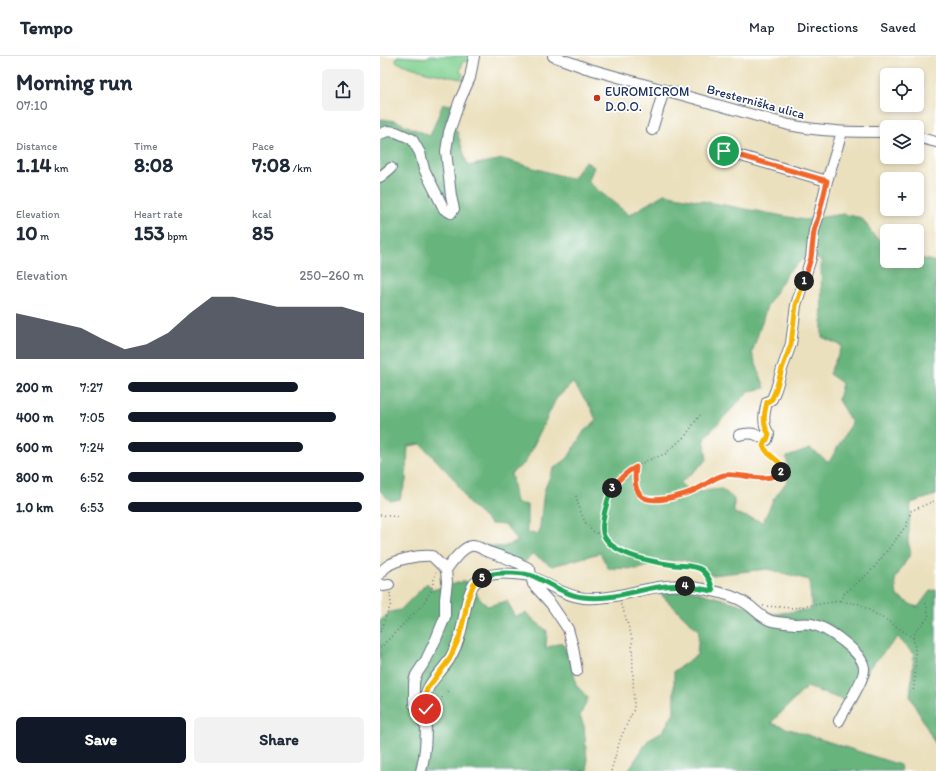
<!DOCTYPE html>
<html lang="en">
<head>
<meta charset="utf-8">
<style>
	:root { --surface:#fff; --page:#f2f2f3; --text:#1f2937; --muted:#747a83; --line:#e0e1e3; --accent:#111827 }
	body { margin:0; font-family:Itim,sans-serif; background:var(--page); color:var(--text); height:100vh; display:flex; flex-direction:column; font-size:15px; white-space:nowrap }
	* { box-sizing:border-box; margin:0 }
	p { font-size:13px; color:var(--muted) }
	.icon { flex:none; width:22px; height:22px; fill:none; stroke:currentColor; stroke-width:2; stroke-linecap:round; stroke-linejoin:round }
	.map { position:relative; flex:1; overflow:hidden }
	.panel { display:flex; flex-direction:column; background:var(--surface); width:380px }
	.panel>* { flex:none }
	.tools { position:absolute; left:500px; top:12px; display:grid; gap:8px }
	.tools a { display:grid; place-items:center; width:44px; height:44px; border-radius:6px; background:var(--surface); box-shadow:0 2px 6px #0003; font-size:20px }
	.pin { position:absolute; display:grid; place-items:center; width:34px; height:34px; color:#fff; margin:-17px; border:2px solid #fff; border-radius:50%; box-shadow:0 1px 4px #0007 }
	.km { position:absolute; width:20px; height:20px; margin:-10px; border-radius:50%; background:#222; color:#fff; font-size:11px; line-height:20px; text-align:center }
	.round { display:grid; place-items:center; flex:none; width:42px; height:42px; border-radius:6px; background:var(--page) }
	.summary { display:flex; align-items:center; justify-content:space-between; height:68px; padding:0 16px }
	h1 { font-size:22px; font-weight:700; line-height:30px }
	.figures { display:grid; grid-template-columns:repeat(3,1fr); gap:6px; height:68px; padding:4px 16px }
	.figures div { display:grid; align-content:center }
	.figures b { font-size:20px; font-weight:700 }
	.figures small { font-size:11px; font-weight:400 }
	.figures p { font-size:11px }
	.chart { height:112px; padding:8px 16px }
	.chart p { display:flex; justify-content:space-between }
	.chart svg { width:100%; height:72px; margin-top:4px; fill:var(--accent); opacity:.7 }
	.cta { display:flex; gap:8px; margin-top:auto; padding:8px 16px }
	.cta a { flex:1; height:46px; border-radius:6px; background:var(--accent); color:#fff; font-size:16px; font-weight:700; line-height:46px; text-align:center }
	.cta a+a { background:var(--page); color:var(--text) }
	ul { padding:0 16px; list-style:none; font-size:13px }
	li { display:grid; grid-template-columns:64px 48px 1fr; align-items:center; height:30px }
	li i { height:10px; border-radius:5px; background:var(--accent) }
	header { display:flex; align-items:center; gap:24px; box-sizing:border-box; height:56px; padding:0 20px; background:var(--surface); border-bottom:1px solid var(--line) }
	header strong { font-size:19px }
	nav { display:flex; gap:22px; margin-inline-start:auto; font-size:14px }
	main { display:flex; flex:1; min-height:0 }
	.map>svg:first-child { display:block }
	.green { fill:#81d293; stroke:#4e8078 }
	.forest { fill:#68b47d; stroke:#42726e; fill-rule:evenodd }
	.lines { fill:none; stroke-linecap:round; stroke-linejoin:round }
	.minor-casing { stroke:#646d7f; stroke-width:12 }
	.path { stroke:#646d7f; stroke-width:1.5; stroke-dasharray:1 3; stroke-linecap:butt }
	.minor { stroke:#fff; stroke-width:10 }
	.split-1-casing { stroke:#fff; stroke-width:8 }
	.split-2-casing { stroke:#fff; stroke-width:8 }
	.split-3-casing { stroke:#fff; stroke-width:8 }
	.split-4-casing { stroke:#fff; stroke-width:8 }
	.split-5-casing { stroke:#fff; stroke-width:8 }
	.split-6-casing { stroke:#fff; stroke-width:8 }
	.split-1 { stroke:#f0652b; stroke-width:5 }
	.split-2 { stroke:#f5b400; stroke-width:5 }
	.split-3 { stroke:#f0652b; stroke-width:5 }
	.split-4 { stroke:#22a559; stroke-width:5 }
	.split-5 { stroke:#22a559; stroke-width:5 }
	.split-6 { stroke:#f5b400; stroke-width:5 }
	.poi-dot { fill:#c8321e; stroke:#fff; stroke-width:1.5 }
	.labels { text-anchor:middle; stroke-width:3.5; stroke-linejoin:round; paint-order:stroke }
	.poi-label { font-size:13px; fill:#1b2f5e; stroke:#fff; text-anchor:start }
	.street-label { font-size:13px; fill:#1b2f5e; stroke:#fff }
</style>
</head>
<body>
<header>
<strong>Tempo</strong>
<nav><a>Map</a><a>Directions</a><a>Saved</a></nav>
</header>
<main>
<section class="panel">
<div class="summary"><div><h1>Morning run</h1><p>07:10</p></div><a class="round"><svg class="icon" aria-label="share" viewBox="0 0 24 24"><path d="M12 15V3M7 8l5-5 5 5M5 13v7h14v-7"/></svg></a></div>
<div class="figures">
<div><p>Distance</p><b>1.14<small> km</small></b></div>
<div><p>Time</p><b>8:08</b></div>
<div><p>Pace</p><b>7:08<small> /km</small></b></div>
</div>
<div class="figures">
<div><p>Elevation</p><b>10<small> m</small></b></div>
<div><p>Heart rate</p><b>153<small> bpm</small></b></div>
<div><p>kcal</p><b>85</b></div>
</div>
<div class="chart"><p><span>Elevation</span>250–260 m</p>
<svg viewBox="0 0 160 44" preserveAspectRatio="none"><path d="M0 44V16L10 19L20 22L30 25L40 32L50 38L60 35L70 28L80 16L90 6L100 6L110 9L120 12L130 12L140 12L150 12L160 16V44z"/></svg>
</div>
<ul>
<li><b>200 m</b>7:27<i style="width:72%"></i></li>
<li><b>400 m</b>7:05<i style="width:88%"></i></li>
<li><b>600 m</b>7:24<i style="width:74%"></i></li>
<li><b>800 m</b>6:52<i style="width:100%"></i></li>
<li><b>1.0 km</b>6:53<i style="width:99%"></i></li>
</ul>
<div class="cta"><a>Save</a><a>Share</a></div>
</section>
<div class="map">
<svg width="556" height="715" viewBox="0 0 556 715">
	<rect width="100%" height="100%" fill="#fff"/>
	<filter id="ink" filterUnits="userSpaceOnUse"><feTurbulence type="fractalNoise" baseFrequency=".025" numOctaves="2"/><feDisplacementMap in="SourceGraphic" scale="8" xChannelSelector="R" yChannelSelector="G"/><feConvolveMatrix kernelMatrix="1 2 1 2 8 2 1 2 1" color-interpolation-filters="sRGB"/></filter>
	<filter id="wash" filterUnits="userSpaceOnUse"><feTurbulence type="fractalNoise" baseFrequency=".012" numOctaves="4" result="noise"/><feDisplacementMap in="SourceGraphic" scale="16" xChannelSelector="R" yChannelSelector="G"/><feGaussianBlur stdDeviation="0.9" result="paint"/><feColorMatrix in="noise" values="0 0 0 0 0 0 0 0 0 0 0 0 0 0 0 0 0 1.4 0 .05"/><feComposite in="paint" operator="in"/></filter>
	<g filter="url(#wash)">
		<rect width="100%" height="100%" fill="#ebe0bd"/>
		<path class="green" d="M17,0L46,2L49,0H91V6L83,5L80,16L83,18L81,23L46,16L16,6Z"/>
		<path class="forest" d="M63,48L75,49L70,64L77,76L88,110L123,103L192,123L205,105L214,111L208,126L249,159L284,138L425,164L463,158L482,162L494,180L507,188V205H537V201L556,206V439L531,447L528,485L531,497L515,523L517,540L532,549L538,551L550,535L556,534V689L530,640L534,599L518,581L489,612L474,648L427,631L391,667L520,709L521,715H248L269,683L283,675L294,656V615L317,599L319,575L277,535L310,534L395,558L432,553L429,524L387,513L332,519L304,504L278,506L259,513L228,512L220,497L172,510L153,498L141,509L101,489L123,491L137,486L126,469L111,468L89,448L75,424L41,388L28,390L26,425L20,443L10,445L0,435V63L16,65L50,80ZM428,199L441,204L442,281L462,290L449,318L462,327L458,344L472,367L449,406L430,393L407,401L408,424L393,444L383,466L354,457V443L342,433L311,436L300,427L327,404L324,382L369,335L385,332L372,297L387,250L408,216ZM193,327L211,352L216,365L204,375L188,402L173,413L164,435L159,478L147,477V449L136,447L131,417L145,407L176,343Z
			M85,525L107,550L127,545L135,561L146,557L167,575L166,592L182,586L193,611L196,629L208,642L200,660L204,670L208,715H0V565L10,556L20,554L47,527L52,534Z"/>
	</g>
	<g filter="url(#ink)">
		<g class="lines">
			<defs>
				<path id="minor" d="M173,0L206,12L409,69C443,76 473,76 507,76
					M272,74L284,34
					M0,78L8,75L16,76L32,83L40,97L44,113L64,153L71,157L74,153L71,140L66,95L69,76L80,44L90,22L94,0
					M537,81L556,86
					M344,95L447,125
					M0,121L11,112
					M359,379C370,376 376,377 385,384H387L389,378C382,368 384,358 387,346L392,343L396,333L402,313L411,288L416,249L431,202L434,175L441,151L447,125L462,76
					M0,518C2,516 3,513 6,511C16,503 39,499 52,500L66,514C71,507 83,491 91,490C97,489 102,493 106,495C121,500 137,505 150,513L151,520C167,528 186,540 204,542C241,545 275,524 312,531C327,533 355,539 367,548C376,554 381,562 392,565C400,567 408,567 416,568C421,568 426,567 431,568C447,571 484,597 484,613C485,623 464,654 459,665
					M0,528L3,530L9,529
					M44,668L42,662L34,648V626L36,619L46,604L56,583L65,561V543L67,526L66,514
					M41,715C46,697 46,679 46,660C46,655 44,648 45,642C47,627 61,617 69,604C73,597 77,589 79,582C84,568 86,536 95,527C109,513 134,518 151,520L153,528L171,548L188,573L193,591L197,615"/>
			</defs>
			<use href="#minor" class="minor-casing"/>
			<path class="path" d="M256,411L266,405L285,398L306,379L320,359
				M196,440C199,451 203,469 214,476C216,477 220,478 223,479
				M0,459L19,461
				M331,525L322,514L316,511L297,509L265,504L235,493L223,479V468L226,447L233,431L248,415L256,411C252,444 266,448 294,440C302,438 311,437 318,433C326,429 335,421 345,419C363,417 387,429 401,415L402,409L388,397L385,393
				M460,545L464,538L493,513L526,470L531,455L556,444
				M383,550L413,552L460,545L479,548L511,567L533,582C537,601 536,617 533,636
				M0,576L11,548L10,537
				M533,582L536,575L549,561L545,544
				M0,592L42,549L51,535L56,516
				M55,665C57,654 59,641 69,635
				M231,715L241,681L254,653L252,582L242,550L239,547"/>
			<use href="#minor" class="minor"/>
		</g>
	</g>
	<g class="lines" filter="url(#ink)">
		<defs>
			<path id="split-1" d="M344,95L447,125L441,151L434,175L431,202L424,225"/>
			<path id="split-2" d="M401,416L402,409L388,397L383,390L385,384H387L389,378C382,368 384,358 387,346L392,343L396,333L402,313L411,288L416,249L424,225"/>
			<path id="split-3" d="M232,432C239,423 246,416 256,411C251,444 266,448 294,441C301,439 310,437 317,433C326,429 334,421 344,419C361,416 387,429 401,416"/>
			<path id="split-4" d="M232,432C228,442 219,470 224,480C234,500 275,506 295,509C304,510 315,509 322,514C329,520 331,527 333,535L305,530"/>
			<path id="split-5" d="M102,522C105,521 109,519 113,518C121,516 145,517 153,520C169,527 185,539 203,541C238,546 271,526 305,530"/>
			<path id="split-6" d="M46,653L44,644L47,633L69,604L79,582L85,558L87,545L94,527L102,522"/>
		</defs>
		<use href="#split-1" class="split-1-casing"/>
		<use href="#split-2" class="split-2-casing"/>
		<use href="#split-3" class="split-3-casing"/>
		<use href="#split-4" class="split-4-casing"/>
		<use href="#split-5" class="split-5-casing"/>
		<use href="#split-6" class="split-6-casing"/>
		<use href="#split-1" class="split-1"/>
		<use href="#split-2" class="split-2"/>
		<use href="#split-3" class="split-3"/>
		<use href="#split-4" class="split-4"/>
		<use href="#split-5" class="split-5"/>
		<use href="#split-6" class="split-6"/>
	</g>
	<circle class="poi-dot" cx="217" cy="42" r="4"/>
	<g class="labels">
		<g class="poi-label">
			<text x="225" y="40">EUROMICROM<tspan x="225" dy="15">D.O.O.</tspan></text>
		</g>
		<g class="street-label">
			<text transform="translate(376 45) rotate(15)" y="5">Bresterniška ulica</text>
		</g>
	</g>
</svg>
<div class="tools">
<a><svg class="icon" aria-label="locate" viewBox="0 0 24 24"><circle cx="12" cy="12" r="6"/><path d="M12 2v4M12 18v4M2 12h4M18 12h4"/></svg></a>
<a><svg class="icon" aria-label="layers" viewBox="0 0 24 24"><path d="M12 4l9 5-9 5-9-5zM3 14l9 5 9-5"/></svg></a>
<a>+</a>
<a>−</a>
</div>
<div class="pin" style="left:344px;top:95px;background:#1e9e55"><svg class="icon" aria-label="arrive" viewBox="0 0 24 24"><path d="M6 21V4h12l-3 4 3 4H6"/></svg></div>
<div class="pin" style="left:46px;top:653px;background:#d93025"><svg class="icon" aria-label="check" viewBox="0 0 24 24"><path d="M5 12l5 5 9-10"/></svg></div>
<b class="km" style="left:424px;top:225px">1</b>
<b class="km" style="left:401px;top:416px">2</b>
<b class="km" style="left:232px;top:432px">3</b>
<b class="km" style="left:305px;top:530px">4</b>
<b class="km" style="left:102px;top:522px">5</b>
</div>
</main>
</body>
</html>
